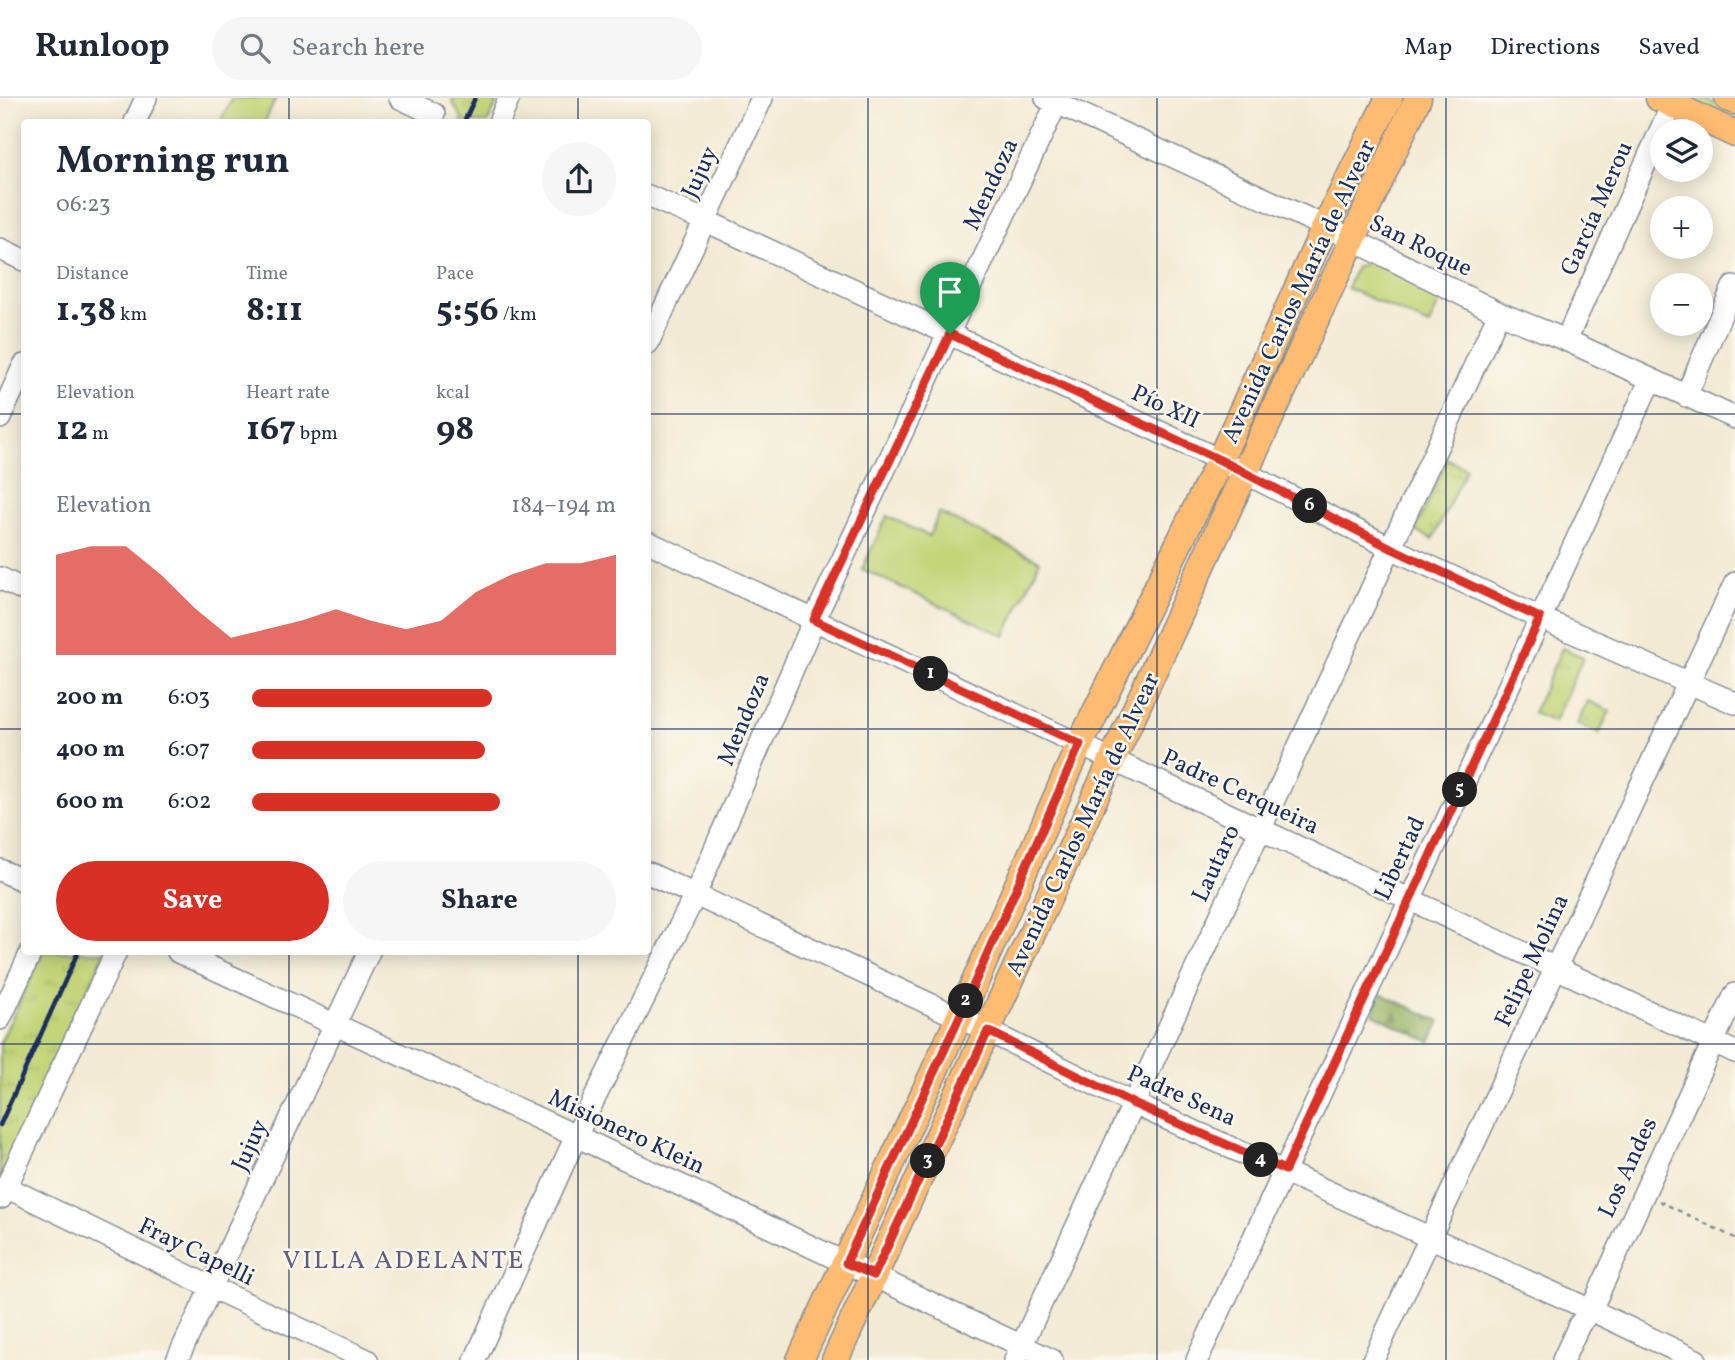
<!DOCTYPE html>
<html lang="en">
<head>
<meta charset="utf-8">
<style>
	:root { --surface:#fff; --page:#f6f6f7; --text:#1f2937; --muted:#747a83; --line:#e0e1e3; --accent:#d93025 }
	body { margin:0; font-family:Vollkorn,serif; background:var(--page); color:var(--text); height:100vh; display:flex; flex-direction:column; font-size:26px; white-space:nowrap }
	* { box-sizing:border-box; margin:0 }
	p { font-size:23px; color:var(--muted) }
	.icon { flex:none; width:38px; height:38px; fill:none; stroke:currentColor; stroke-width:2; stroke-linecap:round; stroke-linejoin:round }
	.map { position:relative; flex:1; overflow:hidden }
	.sheet { position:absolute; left:21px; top:21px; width:630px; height:836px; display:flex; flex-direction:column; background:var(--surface); border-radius:7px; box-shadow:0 4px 18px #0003 }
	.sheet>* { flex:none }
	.controls { position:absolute; left:1650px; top:21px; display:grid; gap:14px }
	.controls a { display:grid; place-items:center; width:63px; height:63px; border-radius:50%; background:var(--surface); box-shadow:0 4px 18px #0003; font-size:35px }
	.pin { position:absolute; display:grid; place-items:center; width:60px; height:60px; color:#fff; margin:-72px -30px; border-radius:50% 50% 50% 0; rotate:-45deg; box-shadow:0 0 7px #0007 }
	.pin .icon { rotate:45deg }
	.km { position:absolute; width:35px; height:35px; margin:-18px; border-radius:50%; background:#222; color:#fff; font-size:19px; line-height:35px; text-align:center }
	.round { display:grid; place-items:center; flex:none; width:74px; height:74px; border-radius:37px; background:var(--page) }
	.head { display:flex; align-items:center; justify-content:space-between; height:119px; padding:0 35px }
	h1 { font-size:38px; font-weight:700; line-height:52px }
	.figures { display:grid; grid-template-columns:repeat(3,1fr); gap:10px; height:119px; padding:7px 35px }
	.figures div { display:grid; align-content:center }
	.figures b { font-size:35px; font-weight:700 }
	.figures small { font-size:19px; font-weight:400 }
	.figures p { font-size:19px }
	.chart { height:196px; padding:14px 35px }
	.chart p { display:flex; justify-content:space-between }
	.chart svg { width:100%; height:126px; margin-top:7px; fill:var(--accent); opacity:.7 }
	.action { display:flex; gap:14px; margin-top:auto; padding:14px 35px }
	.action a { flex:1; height:80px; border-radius:42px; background:var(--accent); color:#fff; font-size:28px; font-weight:700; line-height:80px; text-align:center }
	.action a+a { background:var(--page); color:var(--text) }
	ul { padding:0 35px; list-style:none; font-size:23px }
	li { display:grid; grid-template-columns:112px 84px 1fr; align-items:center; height:52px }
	li i { height:18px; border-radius:9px; background:var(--accent) }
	header { display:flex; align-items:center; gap:42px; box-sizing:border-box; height:98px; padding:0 35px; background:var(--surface); border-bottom:2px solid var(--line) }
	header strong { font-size:33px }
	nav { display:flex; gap:38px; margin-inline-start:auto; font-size:24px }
	.search { width:490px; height:63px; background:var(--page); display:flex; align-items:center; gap:18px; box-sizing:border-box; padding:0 24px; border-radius:38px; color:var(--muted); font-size:26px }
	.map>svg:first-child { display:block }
	.grass { fill:url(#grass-tufts); stroke:#6e826c; stroke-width:2 }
	.forest { fill:url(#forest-firs); stroke:#5a7264; stroke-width:2 }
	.park { fill:#c2d579; stroke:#6e826c; stroke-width:2 }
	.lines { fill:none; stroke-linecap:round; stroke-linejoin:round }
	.minor-casing { stroke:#868d99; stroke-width:24 }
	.major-casing { stroke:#868d99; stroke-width:29 }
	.path { stroke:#868d99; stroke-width:2.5; stroke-dasharray:5 5; stroke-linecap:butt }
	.minor { stroke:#fff; stroke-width:21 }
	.major { stroke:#ffbb71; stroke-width:26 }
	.rail { stroke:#1b2f5e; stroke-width:4.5 }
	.route-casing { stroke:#fff; stroke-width:14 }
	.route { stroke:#d93025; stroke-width:9 }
	.grid { fill:none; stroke:#1b2f5e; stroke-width:2; stroke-opacity:0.55 }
	.labels { text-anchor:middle; stroke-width:5; stroke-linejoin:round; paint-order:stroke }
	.street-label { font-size:24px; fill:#1b2f5e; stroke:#fbf7ec }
	.neighbourhood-label { font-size:26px; letter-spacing:2px; fill:#635c82; stroke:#fbf7ec }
</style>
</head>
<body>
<header>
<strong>Runloop</strong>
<div class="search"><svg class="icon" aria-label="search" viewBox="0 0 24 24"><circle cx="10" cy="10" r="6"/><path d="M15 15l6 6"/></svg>Search here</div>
<nav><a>Map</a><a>Directions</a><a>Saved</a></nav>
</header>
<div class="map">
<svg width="1735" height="1262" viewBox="0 0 1735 1262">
	<defs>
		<pattern id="grass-tufts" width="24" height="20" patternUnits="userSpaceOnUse" patternTransform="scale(1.75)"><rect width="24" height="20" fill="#c2d579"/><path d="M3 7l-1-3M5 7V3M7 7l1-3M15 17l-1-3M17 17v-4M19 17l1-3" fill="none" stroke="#a6b76b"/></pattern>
		<pattern id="forest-firs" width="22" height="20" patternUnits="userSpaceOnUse" patternTransform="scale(1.75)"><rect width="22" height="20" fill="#99b669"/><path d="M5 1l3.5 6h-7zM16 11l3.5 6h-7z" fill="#7c945a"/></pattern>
	</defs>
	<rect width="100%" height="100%" fill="#fbf7ec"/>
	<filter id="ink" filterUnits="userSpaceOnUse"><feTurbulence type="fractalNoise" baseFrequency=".0143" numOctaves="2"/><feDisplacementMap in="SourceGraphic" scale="14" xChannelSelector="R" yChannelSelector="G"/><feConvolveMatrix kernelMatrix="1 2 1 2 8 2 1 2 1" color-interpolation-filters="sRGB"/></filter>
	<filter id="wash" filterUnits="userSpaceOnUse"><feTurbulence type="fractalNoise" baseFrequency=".00686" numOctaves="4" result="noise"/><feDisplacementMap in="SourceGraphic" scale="28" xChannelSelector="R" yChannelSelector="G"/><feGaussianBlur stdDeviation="1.57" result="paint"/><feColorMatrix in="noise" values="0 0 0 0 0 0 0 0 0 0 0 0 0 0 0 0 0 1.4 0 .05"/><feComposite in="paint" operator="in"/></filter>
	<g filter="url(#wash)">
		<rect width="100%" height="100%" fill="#f2ebd4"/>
		<path class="grass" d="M454,0H499L488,24H461L463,22L452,4Z
			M1693,0H1703L1735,15V25L1690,4Z
			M1447,361L1466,370L1433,441L1415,433Z
			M1562,550L1583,559L1554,624L1533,615Z
			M1588,603L1610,613L1599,636L1577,626Z
			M43,854H105L0,1084V945Z"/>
		<path class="forest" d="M1381,896L1440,923L1430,944L1373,916Z"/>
		<path class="park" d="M232,0H276L265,24H220Z
			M1371,163L1443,196L1429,227L1347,190L1356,169Z
			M939,415L1040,463L1005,538L862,471L887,418L929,438Z"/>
	</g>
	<g filter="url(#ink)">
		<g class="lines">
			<defs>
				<path id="minor" d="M400,0L434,16
					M1046,0L1339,135L1499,215L1566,242L1735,320
					M135,24L146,0
					M499,24L509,0
					M648,98L706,123L1220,362L1391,450L1540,520L1735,605
					M0,151L24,162
					M1566,242L1675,0
					M648,245L762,0
					M1686,298L1733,189
					M0,320L24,267
					M648,444L1735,954
					M0,480L24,492
					M0,772L24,783
					M648,775L988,933L1134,1006L1591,1212L1696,1262
					M178,854L576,1038L1052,1262
					M0,921L31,854
					M6,1089L211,1189L367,1262
					M1,1100L116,854
					M177,1262L369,854
					M475,1262L576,1038L695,797L814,522L1059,0
					M1015,1262L1499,215
					M1197,1262L1651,281
					M1373,1262L1735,485
					M1563,1262L1579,1227L1591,1212L1735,896"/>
				<path id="major" d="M1659,0L1735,36
					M1728,0L1735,3
					M800,1262L959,920L1080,646L1220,362L1325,129L1389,0
					M835,1262L1418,0"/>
			</defs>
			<use href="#minor" class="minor-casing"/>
			<use href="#major" class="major-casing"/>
			<path class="path" d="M1659,1103L1735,1140"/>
			<use href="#minor" class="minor"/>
			<use href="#major" class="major"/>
			<path class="rail" d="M464,24L475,0
				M0,1027L78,854"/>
		</g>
	</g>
	<g class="lines" filter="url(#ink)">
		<defs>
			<path id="route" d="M950,236L1220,362L1391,450L1540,520L1285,1072L1134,1006L988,933L874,1177L846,1165L959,920L1080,646L814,522Z"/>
		</defs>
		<use href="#route" class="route-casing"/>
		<use href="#route" class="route"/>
	</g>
	<path class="grid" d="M289,0V24M578,0V24M868,0V1262M1157,0V1262M1446,0V1262M0,316H24M648,316H1735M0,631H24M648,631H1735M289,854V1262M578,854V1262M0,946H1735"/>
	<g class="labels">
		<g class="street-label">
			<text transform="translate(699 74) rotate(-65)" y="8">Jujuy</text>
			<text transform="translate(990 86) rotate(-65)" y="8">Mendoza</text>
			<text transform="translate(1596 110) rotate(-66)" y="8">García Merou</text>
			<text transform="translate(1421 147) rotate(26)" y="8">San Roque</text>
			<text transform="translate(1298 193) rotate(-65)" y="8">Avenida Carlos María de Alvear</text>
			<text transform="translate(1166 308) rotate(25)" y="8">Pío XII</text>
			<text transform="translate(743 621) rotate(-67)" y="8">Mendoza</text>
			<text transform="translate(1241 693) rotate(25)" y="8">Padre Cerqueira</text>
			<text transform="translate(1082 726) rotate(-65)" y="8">Avenida Carlos María de Alvear</text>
			<text transform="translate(1399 760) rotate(-65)" y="8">Libertad</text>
			<text transform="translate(1215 765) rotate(-65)" y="8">Lautaro</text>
			<text transform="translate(1531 862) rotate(-65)" y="8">Felipe Molina</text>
			<text transform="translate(1182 997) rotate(24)" y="8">Padre Sena</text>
			<text transform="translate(627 1033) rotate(25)" y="8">Misionero Klein</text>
			<text transform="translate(249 1047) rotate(-65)" y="8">Jujuy</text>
			<text transform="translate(1627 1069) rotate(-65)" y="8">Los Andes</text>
			<text transform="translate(197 1153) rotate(26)" y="8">Fray Capelli</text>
		</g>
		<g class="neighbourhood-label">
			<text x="404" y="1170">VILLA ADELANTE</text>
		</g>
	</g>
</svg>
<div class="controls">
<a><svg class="icon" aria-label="layers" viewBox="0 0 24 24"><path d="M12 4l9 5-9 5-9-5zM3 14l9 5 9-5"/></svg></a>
<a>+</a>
<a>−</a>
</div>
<div class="pin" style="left:950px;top:236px;background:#1e9e55"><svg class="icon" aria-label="arrive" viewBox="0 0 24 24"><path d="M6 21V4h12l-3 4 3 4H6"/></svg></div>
<b class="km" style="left:931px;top:576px">1</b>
<b class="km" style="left:966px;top:903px">2</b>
<b class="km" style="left:928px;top:1063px">3</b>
<b class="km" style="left:1261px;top:1062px">4</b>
<b class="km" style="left:1460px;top:692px">5</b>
<b class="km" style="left:1310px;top:408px">6</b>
<section class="sheet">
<div class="head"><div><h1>Morning run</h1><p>06:23</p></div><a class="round"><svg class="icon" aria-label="share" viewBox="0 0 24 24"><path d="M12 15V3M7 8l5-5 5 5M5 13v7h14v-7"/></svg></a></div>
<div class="figures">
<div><p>Distance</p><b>1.38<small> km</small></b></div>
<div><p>Time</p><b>8:11</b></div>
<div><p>Pace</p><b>5:56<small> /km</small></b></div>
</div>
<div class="figures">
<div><p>Elevation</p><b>12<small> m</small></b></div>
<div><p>Heart rate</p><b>167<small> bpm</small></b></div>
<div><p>kcal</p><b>98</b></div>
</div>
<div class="chart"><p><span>Elevation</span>184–194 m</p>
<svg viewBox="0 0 160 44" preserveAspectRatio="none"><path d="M0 44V9L10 6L20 6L30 16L40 28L50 38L60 35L70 32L80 28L90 32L100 35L110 32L120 22L130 16L140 12L150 12L160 9V44z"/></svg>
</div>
<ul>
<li><b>200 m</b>6:03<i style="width:66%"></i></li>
<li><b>400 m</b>6:07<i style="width:64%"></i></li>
<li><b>600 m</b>6:02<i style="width:68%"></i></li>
</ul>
<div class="action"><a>Save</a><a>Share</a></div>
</section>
</div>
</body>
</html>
